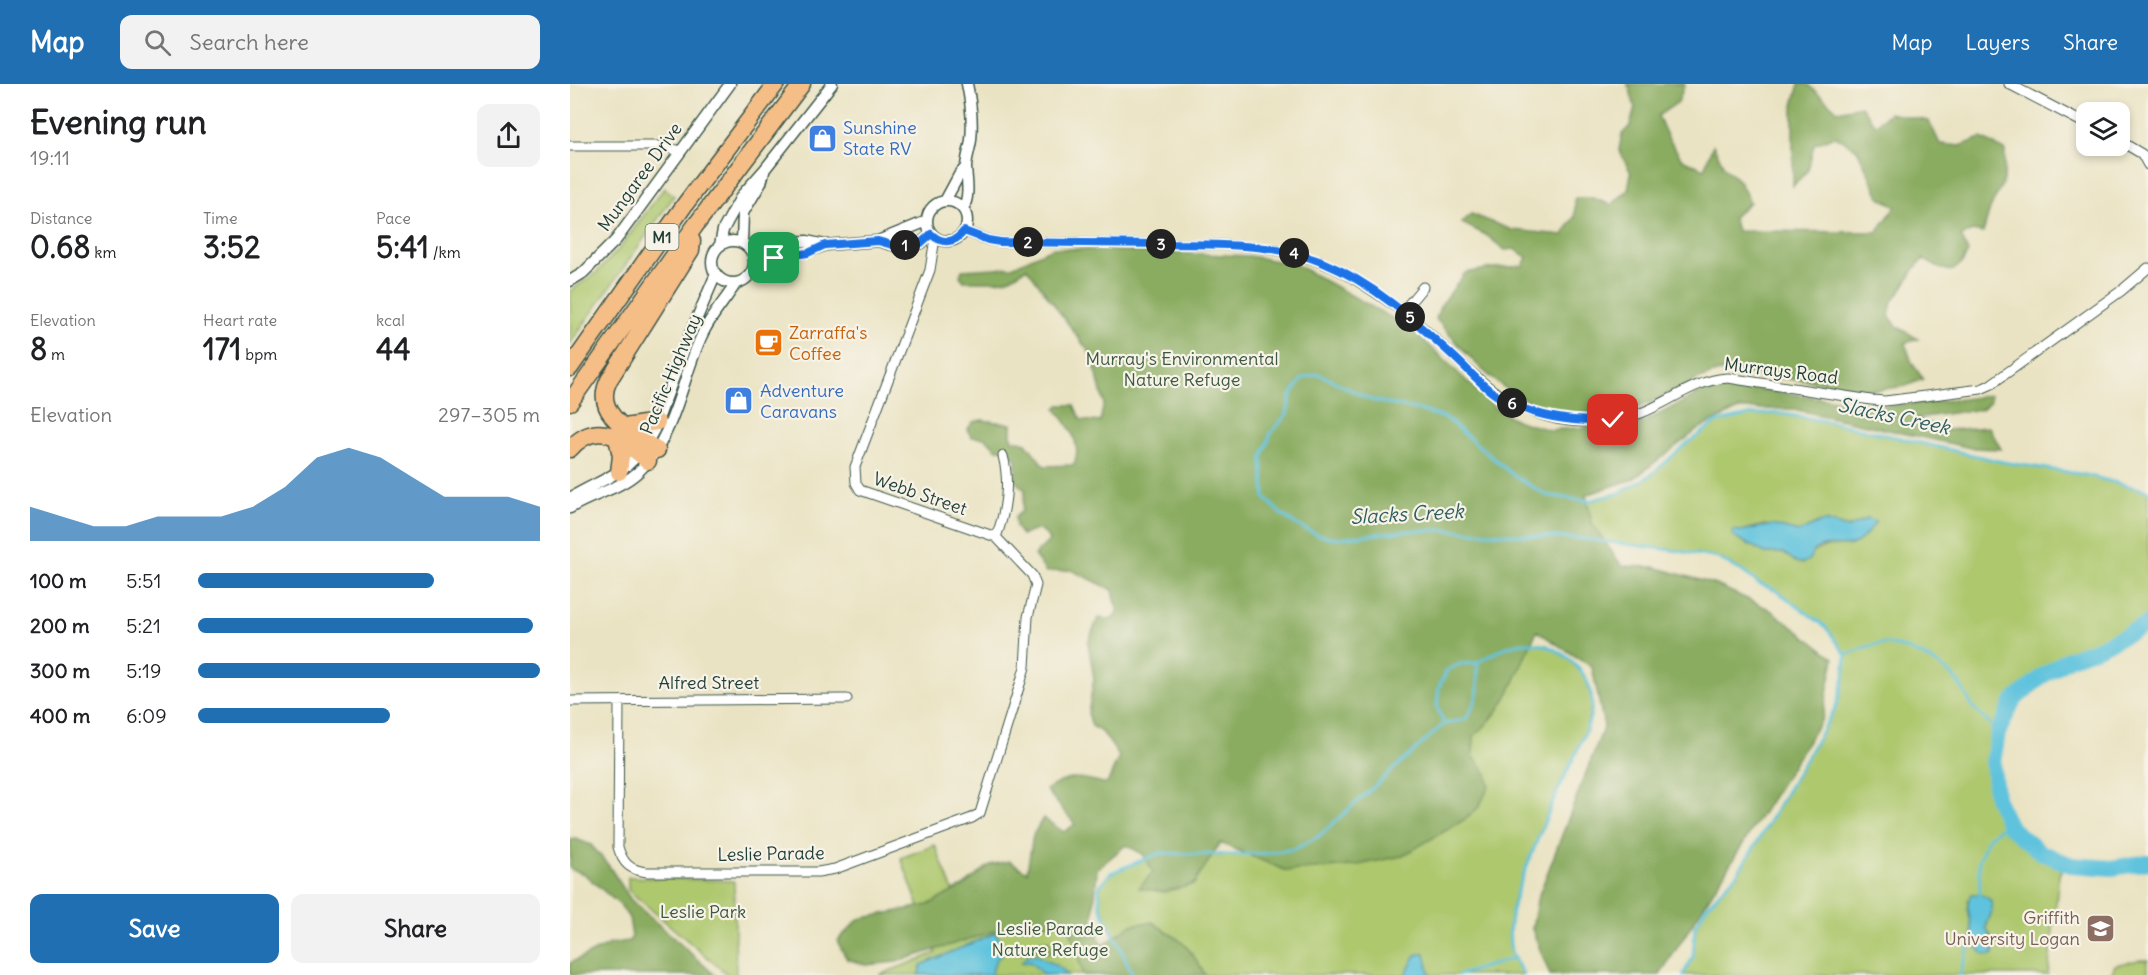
<!DOCTYPE html>
<html lang="en">
<head>
<meta charset="utf-8">
<style>
	:root { --surface:#fff; --page:#f2f2f2; --text:#202124; --muted:#757577; --accent:#1f6fb2 }
	body { margin:0; font-family:Delius,sans-serif; background:var(--page); color:var(--text); height:100vh; display:flex; flex-direction:column; font-size:22px; white-space:nowrap }
	* { box-sizing:border-box; margin:0 }
	p { font-size:20px; color:var(--muted) }
	.icon { flex:none; width:33px; height:33px; fill:none; stroke:currentColor; stroke-width:2; stroke-linecap:round; stroke-linejoin:round }
	.map { position:relative; flex:1; overflow:hidden }
	.drawer { display:flex; flex-direction:column; background:var(--surface); width:570px }
	.drawer>* { flex:none }
	.controls { position:absolute; left:1506px; top:18px; display:grid; gap:12px }
	.controls a { display:grid; place-items:center; width:54px; height:54px; border-radius:12px; background:var(--surface); box-shadow:0 3px 9px #0003; font-size:30px }
	.pin { position:absolute; display:grid; place-items:center; width:51px; height:51px; color:#fff; margin:-26px; border-radius:12px; box-shadow:0 3px 9px #0006 }
	.km { position:absolute; width:30px; height:30px; margin:-15px; border-radius:50%; background:#222; color:#fff; font-size:16px; line-height:30px; text-align:center }
	.round { display:grid; place-items:center; flex:none; width:63px; height:63px; border-radius:12px; background:var(--page) }
	.overview { display:flex; align-items:center; justify-content:space-between; height:102px; padding:0 30px }
	h1 { font-size:33px; font-weight:800; line-height:45px }
	.stats { display:grid; grid-template-columns:repeat(3,1fr); gap:9px; height:102px; padding:6px 30px }
	.stats div { display:grid; align-content:center }
	.stats b { font-size:30px; font-weight:800 }
	.stats small { font-size:16px; font-weight:400 }
	.stats p { font-size:16px }
	.chart { height:168px; padding:12px 30px }
	.chart p { display:flex; justify-content:space-between }
	.chart svg { width:100%; height:108px; margin-top:6px; fill:var(--accent); opacity:.7 }
	.action { display:flex; gap:12px; margin-top:auto; padding:12px 30px }
	.action a { flex:1; height:69px; border-radius:12px; background:var(--accent); color:#fff; font-size:24px; font-weight:800; line-height:69px; text-align:center }
	.action a+a { background:var(--page); color:var(--text) }
	ul { padding:0 30px; list-style:none; font-size:20px }
	li { display:grid; grid-template-columns:96px 72px 1fr; align-items:center; height:45px }
	li i { height:15px; border-radius:8px; background:var(--accent) }
	header { display:flex; align-items:center; gap:36px; box-sizing:border-box; height:84px; padding:0 30px; background:var(--accent); color:#fff }
	header strong { font-size:28px }
	nav { display:flex; gap:33px; margin-inline-start:auto; font-size:21px }
	.search { width:420px; height:54px; background:var(--page); display:flex; align-items:center; gap:15px; box-sizing:border-box; padding:0 21px; border-radius:12px; color:var(--muted); font-size:22px }
	main { display:flex; flex:1; min-height:0 }
	.map>svg:first-child { display:block }
	.green { fill:#aec86e; stroke:#668251; stroke-width:1.5; fill-rule:evenodd }
	.forest { fill:#8aac61; stroke:#54744a; stroke-width:1.5 }
	.water { fill:#5fc3dd; stroke:#3f8088; stroke-width:1.5 }
	.lines { fill:none; stroke-linecap:round; stroke-linejoin:round }
	.stream { stroke:#5fc3dd; stroke-width:3 }
	.river { stroke:#5fc3dd; stroke-width:16 }
	.minor-casing { stroke:#3d5649; stroke-width:11 }
	.tertiary-casing { stroke:#3d5649; stroke-width:13 }
	.motorway-casing { stroke:#3d5649; stroke-width:19 }
	.minor { stroke:#fff; stroke-width:9 }
	.tertiary { stroke:#fff; stroke-width:10 }
	.motorway { stroke:#f6be87; stroke-width:16 }
	.route-casing { stroke:#fff; stroke-width:12 }
	.route { stroke:#1a73e8; stroke-width:8 }
	.labels { text-anchor:middle; stroke-width:4.5; stroke-linejoin:round; paint-order:stroke }
	.shield { fill:#f7f3e8; stroke:#60746a; stroke-width:1.5 }
	.shield-label { font-size:16px; font-weight:bold; fill:#1f3d34 }
	.shop-label { font-size:18px; fill:#366cbe; stroke:#f7f3e8; text-anchor:start }
	.street-label { font-size:18px; fill:#1f3d34; stroke:#f7f3e8 }
	.food-label { font-size:18px; fill:#c56008; stroke:#f7f3e8; text-anchor:start }
	.park-label { font-size:18px; fill:#3c5940; stroke:#f7f3e8 }
	.education-label { font-size:18px; fill:#785e54; stroke:#f7f3e8; text-anchor:end }
	.water-label { font-size:20px; font-style:italic; fill:#2f5e5e; stroke:#f7f3e8 }
</style>
</head>
<body>
<header>
<strong>Map</strong>
<div class="search"><svg class="icon" aria-label="search" viewBox="0 0 24 24"><circle cx="10" cy="10" r="6"/><path d="M15 15l6 6"/></svg>Search here</div>
<nav><a>Map</a><a>Layers</a><a>Share</a></nav>
</header>
<main>
<section class="drawer">
<div class="overview"><div><h1>Evening run</h1><p>19:11</p></div><a class="round"><svg class="icon" aria-label="share" viewBox="0 0 24 24"><path d="M12 15V3M7 8l5-5 5 5M5 13v7h14v-7"/></svg></a></div>
<div class="stats">
<div><p>Distance</p><b>0.68<small> km</small></b></div>
<div><p>Time</p><b>3:52</b></div>
<div><p>Pace</p><b>5:41<small> /km</small></b></div>
</div>
<div class="stats">
<div><p>Elevation</p><b>8<small> m</small></b></div>
<div><p>Heart rate</p><b>171<small> bpm</small></b></div>
<div><p>kcal</p><b>44</b></div>
</div>
<div class="chart"><p><span>Elevation</span>297–305 m</p>
<svg viewBox="0 0 160 44" preserveAspectRatio="none"><path d="M0 44V30L10 34L20 38L30 38L40 34L50 34L60 34L70 30L80 22L90 10L100 6L110 10L120 18L130 26L140 26L150 26L160 30V44z"/></svg>
</div>
<ul>
<li><b>100 m</b>5:51<i style="width:69%"></i></li>
<li><b>200 m</b>5:21<i style="width:98%"></i></li>
<li><b>300 m</b>5:19<i style="width:100%"></i></li>
<li><b>400 m</b>6:09<i style="width:56%"></i></li>
</ul>
<div class="action"><a>Save</a><a>Share</a></div>
</section>
<div class="map">
<svg width="1578" height="891" viewBox="0 0 1578 891">
	<rect width="100%" height="100%" fill="#f7f3e8"/>
	<filter id="ink" filterUnits="userSpaceOnUse"><feTurbulence type="fractalNoise" baseFrequency=".0167" numOctaves="2"/><feDisplacementMap in="SourceGraphic" scale="12" xChannelSelector="R" yChannelSelector="G"/><feConvolveMatrix kernelMatrix="1 2 1 2 8 2 1 2 1" color-interpolation-filters="sRGB"/></filter>
	<filter id="wash" filterUnits="userSpaceOnUse"><feTurbulence type="fractalNoise" baseFrequency=".008" numOctaves="4" result="noise"/><feDisplacementMap in="SourceGraphic" scale="24" xChannelSelector="R" yChannelSelector="G"/><feGaussianBlur stdDeviation="1.35" result="paint"/><feColorMatrix in="noise" values="0 0 0 0 0 0 0 0 0 0 0 0 0 0 0 0 0 1.4 0 .05"/><feComposite in="paint" operator="in"/></filter>
	<g filter="url(#wash)">
		<rect width="100%" height="100%" fill="#eae3c3"/>
		<path class="green" d="M94,104L104,112L0,260V207L27,188L48,166Z
			M1207,329L1260,338L1433,378L1516,391L1578,407V540L1530,563L1498,575L1471,593L1443,617L1428,649L1423,678L1426,714L1440,743L1470,768L1495,779L1489,791L1478,891H1113L1123,873L1125,842L1137,822L1167,790L1185,762L1266,623L1274,594L1276,571L1256,543L1207,507L1188,499L1172,487L1148,474L1109,467L1015,455L996,414L1018,417L1050,409L1081,391L1116,360L1147,338L1179,331ZM1297,435L1281,461C1250,460 1252,464 1226,478L1214,469H1195L1163,447H1171L1194,441L1229,448L1251,438H1257L1278,444ZM1398,816L1420,831L1416,844L1421,852L1407,863L1402,852C1406,839 1396,828 1398,816Z
			M956,559L977,561L999,575L1016,594L1022,618L1015,651L986,708L943,818L939,844L941,869L954,891H860L859,886L846,872L835,891H563L530,822L529,803L541,789L590,769L662,771L699,769Z
			M365,761L387,818L517,820L535,891H309L366,869L331,774Z
			M58,793L164,797L166,891H158L58,806Z
			M1569,876H1578V891H1541L1545,881Z"/>
		<path class="forest" d="M1057,0H1115L1108,18L1088,32L1098,54L1112,75L1134,85L1143,61L1155,84L1169,97L1180,118L1163,133L1167,147L1307,148L1326,122L1310,114L1287,65L1265,52L1244,60L1238,86L1223,102V21L1229,0H1237L1268,27L1291,22L1305,41L1319,29L1359,37L1370,60L1390,62L1411,54L1435,66L1434,96L1420,125L1413,149L1402,147L1391,152L1398,168L1392,179L1382,187L1369,184L1353,175L1345,184L1330,208L1322,217L1319,232L1328,243L1348,255L1335,259L1342,279L1353,295L1336,302L1307,306L1154,287C1126,293 1101,311 1074,321C1060,327 1040,328 1025,329C946,331 913,289 866,235L870,223L895,189L923,184L953,182L957,173L944,165L935,166L916,151L892,139L901,130L942,146L993,151L1005,132V114H1023L1041,121L1058,106L1061,89L1049,66L1052,50L1060,42L1065,24L1060,5Z
			M482,164L679,172L725,180L842,245L925,324L948,337L980,346L1072,339L1132,308L1154,301L1312,322L1394,315L1420,311V318L1412,325L1346,334L1377,346L1419,343L1431,365L1401,364L1223,325H1169L1130,344L1063,395L1016,411L1022,440L1052,482L1084,483L1144,500L1199,525L1264,574L1252,635L1090,891H980L962,845L967,816L1034,642L1022,583L967,547C946,588 941,621 904,652L903,672L917,690L919,702L909,723L894,736L832,772L783,782L717,787L650,759L624,800L594,808L569,804L583,788L573,770L556,761L527,785L523,837L532,862L561,841L582,838C612,857 618,859 635,891H513L501,848L494,839L438,843L326,878L296,881L277,875L267,857L289,835L358,821L393,802L420,781L439,777L457,788L463,751L473,734L494,748L505,740L476,706C499,690 511,693 537,700L549,672L533,649L522,642L518,629L524,595L518,558L528,534L542,535L548,529L543,506L501,486L476,488L464,471L479,457L477,452L469,445L452,451L446,443L445,433L452,427L455,406L446,398V375L437,365H426L416,354L402,353L397,346L403,338L412,336L441,340V355L456,359L474,382L504,381C513,361 498,340 486,325L489,321H504L511,336L530,338L534,319L522,272L457,184L439,195L426,197H394L390,192L392,186L442,183Z
			M6,755L21,761L39,782L61,816L145,891H0V879L40,860L59,857L62,853L59,834L51,822L14,790L0,785V756Z
			M471,857H479L482,870L469,866L446,870L439,867L440,862L457,865Z"/>
		<path class="water" d="M1297,435L1306,438C1299,446 1292,458 1281,461C1264,465 1247,453 1239,476L1233,479L1226,478L1214,469H1195L1163,452V446L1171,447L1202,441L1229,448L1251,438H1257L1278,444Z
			M1401,810C1410,810 1423,812 1422,825C1422,831 1417,837 1416,844L1424,860L1423,871C1410,874 1408,861 1402,854C1404,837 1393,825 1401,810Z
			M425,849L433,860L434,867L430,873L426,875L421,891H349L351,881Z
			M850,870H855L860,891H835L846,871Z
			M467,871C479,879 489,880 498,891H472V889L460,878L451,879L457,872Z"/>
		<g class="lines">
			<path class="stream" d="M1276,571C1288,566 1303,559 1316,560C1338,562 1375,581 1388,598C1394,605 1397,614 1402,622C1409,631 1420,639 1428,649
				M874,640L867,623L869,603L877,586L890,580L906,579
				M1410,813L1409,777L1418,754L1438,738
				M563,891L530,822L529,803L541,789L590,769L662,771L699,769L725,765L749,752L874,640L896,635C910,612 909,606 907,579C922,570 938,559 957,559C988,559 1020,585 1022,617C1023,640 1005,670 996,690C984,713 975,737 965,762C952,795 934,830 941,867C943,875 950,884 954,891
				M889,891L944,874
				M1113,891L1123,873L1125,842L1137,822L1167,790L1185,762L1266,623L1274,594L1276,571L1256,543L1207,507L1188,499L1172,487L1148,474L1109,467L1015,455L871,446L834,447L768,454L748,451L729,442L711,430L695,414L692,374L701,349L717,330L721,311L733,294L749,290L801,316L849,326L876,334L943,391L976,411L996,414L1018,417L1050,409L1081,391L1116,360L1147,338L1179,331L1207,329L1260,338L1433,378L1516,391L1578,407
				M1390,891L1398,864L1408,858"/>
			<path class="river" d="M1578,540L1530,563L1498,575L1471,593L1443,617L1428,649L1423,678L1426,714L1440,743L1470,768L1501,781L1542,784L1578,778"/>
		</g>
	</g>
	<g filter="url(#ink)">
		<g class="lines">
			<defs>
				<path id="minor" d="M1439,0L1516,40
					M1550,57L1572,70L1578,81
					M0,62H90L111,67
					M394,147L418,156L430,158C480,159 530,159 580,160C651,161 719,156 783,194C807,209 831,225 853,244C897,283 925,321 986,335C1012,340 1045,339 1071,329C1102,317 1124,296 1158,294L1301,316L1315,317L1411,305L1420,301L1551,207L1578,184
					M833,227L853,203
					M426,453C436,428 440,398 433,372
					M0,617L277,615
					M49,617L48,763C53,780 60,786 77,788H248L265,785L402,734L410,729L451,597L455,583L458,533L466,501L462,491L426,453L290,406L286,399L285,383L360,186L365,154"/>
				<path id="tertiary" d="M357 137a20 20 0 1 1 40 0a20 20 0 1 1-40 0Z
					M375,117L389,91L396,83
					M393,125C400,112 397,98 396,84C396,75 400,65 401,56C403,37 401,19 397,0
					M308,157L357,137
					M142 178a21 21 0 1 1 42 0a21 21 0 1 1-42 0Z
					M172,159L173,129L191,99L194,88
					M150,161L153,146L172,111L195,85L262,0
					M178,163L188,160L237,157L255,161L308,157L326,162L351,159L361,150
					M183,184C207,171 231,172 255,161
					M0,197L13,189L46,156L160,0
					M0,414C38,391 61,391 84,346L120,250L146,190
					M0,424C22,410 48,406 68,388C105,355 112,292 133,249C142,230 156,216 166,199"/>
				<path id="motorway" d="M0,284L116,119L206,0
					M0,318L125,142L232,0
					M55,343L87,338
					M47,354L51,372L49,388
					M0,365C28,333 53,356 78,377
					M87,366C64,350 21,330 39,296L121,166L122,157"/>
			</defs>
			<use href="#minor" class="minor-casing"/>
			<use href="#tertiary" class="tertiary-casing"/>
			<use href="#motorway" class="motorway-casing"/>
			<use href="#minor" class="minor"/>
			<use href="#tertiary" class="tertiary"/>
			<use href="#motorway" class="motorway"/>
		</g>
	</g>
	<g class="lines" filter="url(#ink)">
		<defs>
			<path id="route" d="M204,174L238,169L255,161L308,157L326,162L339,161L351,159L361,150C373,161 385,159 394,147L418,156L430,158C484,159 539,159 593,160C647,161 703,158 754,179C803,199 844,236 882,271C899,286 914,305 934,316C969,334 1005,339 1043,336"/>
		</defs>
		<use href="#route" class="route-casing"/>
		<use href="#route" class="route"/>
	</g>
	<defs>
		<symbol id="shop-square" viewBox="-11 -11 22 22"><rect x="-9" y="-9" width="18" height="18" rx="4" fill="#3f7fe0" stroke="#f7f3e8"/><path d="M-5-2.5h2.3a2.7 3.5 0 0 1 5.4 0H5L5.5 6h-11ZM-1.5-2.5h3a1.5 2.3 0 0 0-3 0Z" fill="#fff"/></symbol>
		<symbol id="cafe-square" viewBox="-11 -11 22 22"><rect x="-9" y="-9" width="18" height="18" rx="4" fill="#e8710a" stroke="#f7f3e8"/><path d="M-5.5-4.5H6V0H3Q3 3.5 0 3.5H-2.5Q-5.5 3.5-5.5 0ZM3-3.2v2h1.7v-2ZM-6 4.5H4V6H-6Z" fill="#fff"/></symbol>
		<symbol id="university-square" viewBox="-11 -11 22 22"><rect x="-9" y="-9" width="18" height="18" rx="4" fill="#8d6e63" stroke="#f7f3e8"/><path d="M0-5L7-2L0 1L-7-2ZM-4 1L0 2.5L4 1V4Q0 6-4 4Z" fill="#fff"/></symbol>
	</defs>
	<g fill-rule="evenodd">
		<use href="#shop-square" x="236" y="38" width="33" height="33"/>
		<use href="#cafe-square" x="182" y="242" width="33" height="33"/>
		<use href="#shop-square" x="152" y="300" width="33" height="33"/>
		<use href="#university-square" x="1514" y="828" width="33" height="33"/>
	</g>
	<g class="labels">
		<rect class="shield" x="75.5" y="140" width="33" height="26" rx="4.5"/>
		<g class="shield-label">
			<text x="92" y="159">M1</text>
		</g>
		<g class="shop-label">
			<text x="273" y="50">Sunshine<tspan x="273" dy="21">State RV</tspan></text>
			<text x="190" y="313">Adventure<tspan x="190" dy="21">Caravans</tspan></text>
		</g>
		<g class="street-label">
			<text transform="translate(70 93) rotate(-54)" y="6">Mungaree Drive</text>
			<text transform="translate(1211 287) rotate(7)" y="6">Murrays Road</text>
			<text transform="translate(101 290) rotate(-67)" y="6">Pacific Highway</text>
			<text transform="translate(350 410) rotate(19)" y="6">Webb Street</text>
			<text x="139" y="605">Alfred Street</text>
			<text transform="translate(201 770) rotate(-1)" y="6">Leslie Parade</text>
		</g>
		<g class="food-label">
			<text x="219" y="255">Zarraffa's<tspan x="219" dy="21">Coffee</tspan></text>
		</g>
		<g class="park-label">
			<text x="612" y="281">Murray's Environmental<tspan x="612" dy="21">Nature Refuge</tspan></text>
			<text x="133" y="834">Leslie Park</text>
			<text x="480" y="851">Leslie Parade<tspan x="480" dy="21">Nature Refuge</tspan></text>
		</g>
		<g class="education-label">
			<text x="1510" y="840">Griffith<tspan x="1510" dy="21">University Logan</tspan></text>
		</g>
		<g class="water-label">
			<text transform="translate(1324 332) rotate(12)" y="7">Slacks Creek</text>
			<text transform="translate(837 430) rotate(-3)" y="7">Slacks Creek</text>
		</g>
	</g>
</svg>
<div class="controls">
<a><svg class="icon" aria-label="layers" viewBox="0 0 24 24"><path d="M12 4l9 5-9 5-9-5zM3 14l9 5 9-5"/></svg></a>
</div>
<div class="pin" style="left:204px;top:174px;background:#1e9e55"><svg class="icon" aria-label="arrive" viewBox="0 0 24 24"><path d="M6 21V4h12l-3 4 3 4H6"/></svg></div>
<div class="pin" style="left:1043px;top:336px;background:#d93025"><svg class="icon" aria-label="check" viewBox="0 0 24 24"><path d="M5 12l5 5 9-10"/></svg></div>
<b class="km" style="left:335px;top:161px">1</b>
<b class="km" style="left:458px;top:158px">2</b>
<b class="km" style="left:591px;top:160px">3</b>
<b class="km" style="left:724px;top:169px">4</b>
<b class="km" style="left:840px;top:233px">5</b>
<b class="km" style="left:942px;top:319px">6</b>
</div>
</main>
</body>
</html>
